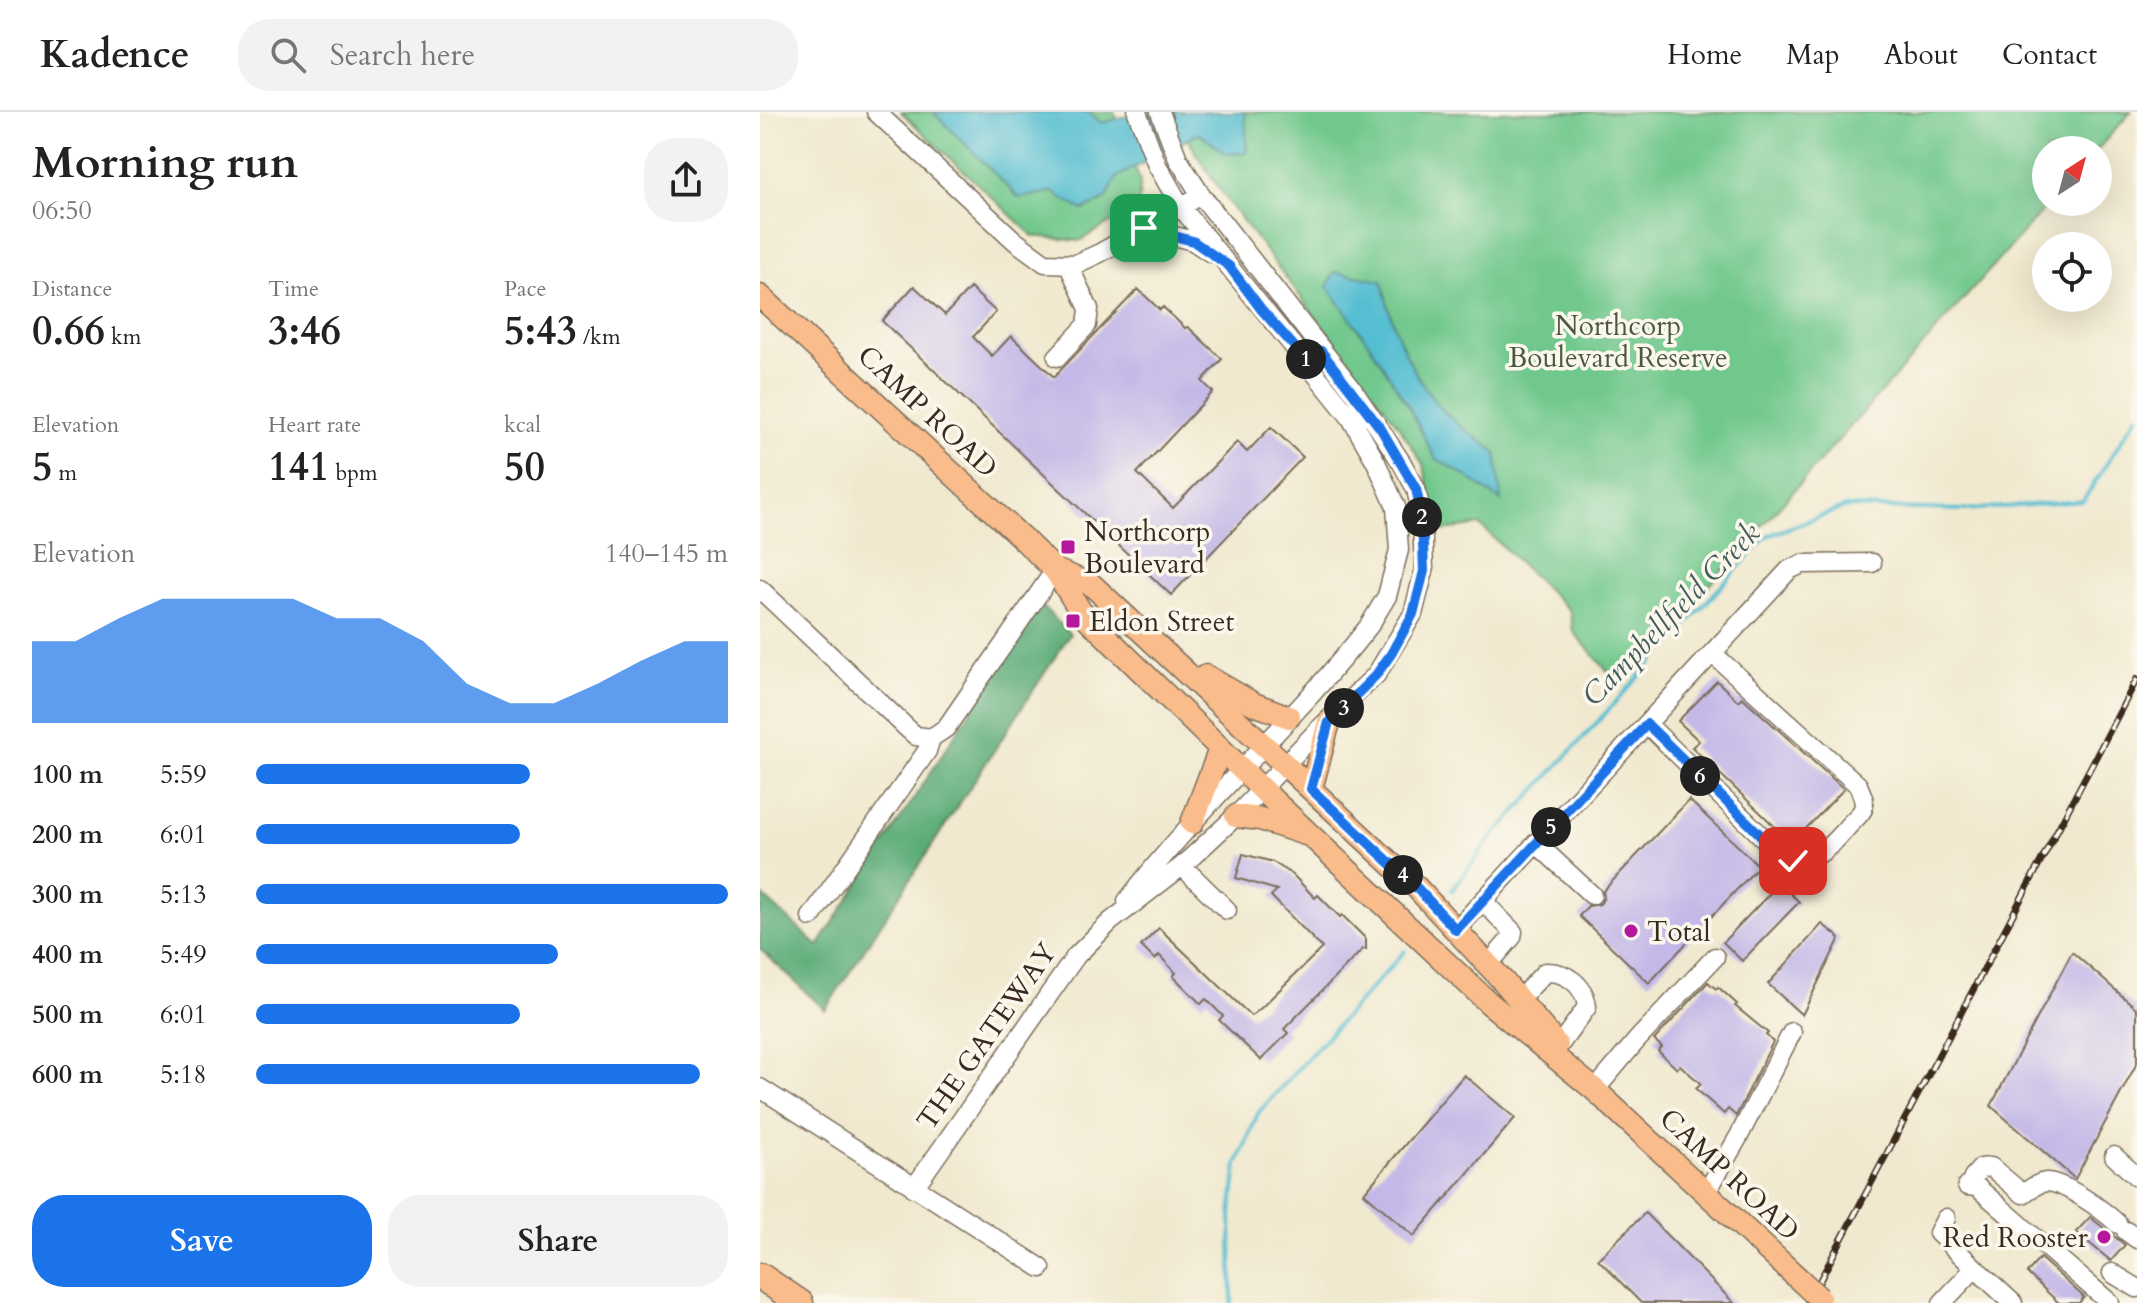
<!DOCTYPE html>
<html lang="en">
<head>
<meta charset="utf-8">
<style>
	:root { --surface:#fff; --page:#f2f2f2; --text:#222; --muted:#767676; --line:#e0e0e0; --accent:#1a73e8 }
	body { margin:0; font-family:Cardo,serif; background:var(--page); color:var(--text); height:100vh; display:flex; flex-direction:column; font-size:30px; white-space:nowrap }
	* { box-sizing:border-box; margin:0 }
	p { font-size:26px; color:var(--muted) }
	.icon { flex:none; width:44px; height:44px; fill:none; stroke:currentColor; stroke-width:2; stroke-linecap:round; stroke-linejoin:round }
	.map { position:relative; flex:1; overflow:hidden }
	.side { display:flex; flex-direction:column; background:var(--surface); width:760px }
	.side>* { flex:none }
	.needle { width:52px; rotate:36deg }
	.tools { position:absolute; left:1272px; top:24px; display:grid; gap:16px }
	.tools a { display:grid; place-items:center; width:80px; height:80px; border-radius:50%; background:var(--surface); box-shadow:0 8px 32px #0002; font-size:40px }
	.pin { position:absolute; display:grid; place-items:center; width:68px; height:68px; color:#fff; margin:-34px; border-radius:16px; box-shadow:0 4px 12px #0006 }
	.km { position:absolute; width:40px; height:40px; margin:-20px; border-radius:50%; background:#222; color:#fff; font-size:22px; line-height:40px; text-align:center }
	.round { display:grid; place-items:center; flex:none; width:84px; height:84px; border-radius:32px; background:var(--page) }
	.overview { display:flex; align-items:center; justify-content:space-between; height:136px; padding:0 32px }
	h1 { font-size:44px; font-weight:700; line-height:60px }
	.metrics { display:grid; grid-template-columns:repeat(3,1fr); gap:12px; height:136px; padding:8px 32px }
	.metrics div { display:grid; align-content:center }
	.metrics b { font-size:40px; font-weight:700 }
	.metrics small { font-size:22px; font-weight:400 }
	.metrics p { font-size:22px }
	.chart { height:224px; padding:16px 32px }
	.chart p { display:flex; justify-content:space-between }
	.chart svg { width:100%; height:144px; margin-top:8px; fill:var(--accent); opacity:.7 }
	.action { display:flex; gap:16px; margin-top:auto; padding:16px 32px }
	.action a { flex:1; height:92px; border-radius:32px; background:var(--accent); color:#fff; font-size:32px; font-weight:700; line-height:92px; text-align:center }
	.action a+a { background:var(--page); color:var(--text) }
	ul { padding:0 32px; list-style:none; font-size:26px }
	li { display:grid; grid-template-columns:128px 96px 1fr; align-items:center; height:60px }
	li i { height:20px; border-radius:10px; background:var(--accent) }
	header { display:flex; align-items:center; gap:48px; box-sizing:border-box; height:112px; padding:0 40px; background:var(--surface); border-bottom:2px solid var(--line) }
	header strong { font-size:38px }
	nav { display:flex; gap:44px; margin-inline-start:auto; font-size:28px }
	.search { width:560px; height:72px; background:var(--page); display:flex; align-items:center; gap:20px; box-sizing:border-box; padding:0 28px; border-radius:32px; color:var(--muted); font-size:30px }
	main { display:flex; flex:1; min-height:0 }
	.map>svg:first-child { display:block }
	.green { fill:#71c88d; stroke:#567956; stroke-width:2 }
	.forest { fill:#5cac78; stroke:#4c6b4b; stroke-width:2 }
	.water { fill:#54bed1; stroke:#487478; stroke-width:2 }
	.lines { fill:none; stroke-linecap:round; stroke-linejoin:round }
	.stream { stroke:#54bed1; stroke-width:4 }
	.building { fill:#c3b8e7 }
	.minor-casing { stroke:#7b6d5c; stroke-width:21 }
	.major-casing { stroke:#7b6d5c; stroke-width:25 }
	.highway-casing { stroke:#7b6d5c; stroke-width:29 }
	.minor { stroke:#fff; stroke-width:18 }
	.major { stroke:#f9bc8a; stroke-width:22 }
	.highway { stroke:#f9bc8a; stroke-width:26 }
	.rail-casing { stroke:#3b2a1e; stroke-width:7 }
	.rail { stroke:#fbf7ec; stroke-width:4; stroke-dasharray:12; stroke-linecap:butt }
	.major-bridge-casing { stroke:#7b6d5c; stroke-width:25; stroke-linecap:butt }
	.major-bridge { stroke:#f9bc8a; stroke-width:22 }
	.route-casing { stroke:#fff; stroke-width:16 }
	.route { stroke:#1a73e8; stroke-width:10 }
	.poi-dot { fill:#b5179e; stroke:#fbf7ec; stroke-width:3 }
	.labels { text-anchor:middle; stroke-width:7; stroke-linejoin:round; paint-order:stroke }
	.park-label { font-size:28px; fill:#4b593f; stroke:#fbf7ec }
	.street-label { font-size:28px; fill:#3b2a1e; stroke:#fbf7ec }
	.poi-label { font-size:28px; fill:#3b2a1e; stroke:#fbf7ec; text-anchor:start }
	.water-label { font-size:30px; font-style:italic; fill:#445e5d; stroke:#fbf7ec }
</style>
</head>
<body>
<header>
<strong>Kadence</strong>
<div class="search"><svg class="icon" aria-label="search" viewBox="0 0 24 24"><circle cx="10" cy="10" r="6"/><path d="M15 15l6 6"/></svg>Search here</div>
<nav><a>Home</a><a>Map</a><a>About</a><a>Contact</a></nav>
</header>
<main>
<section class="side">
<div class="overview"><div><h1>Morning run</h1><p>06:50</p></div><a class="round"><svg class="icon" aria-label="share" viewBox="0 0 24 24"><path d="M12 15V3M7 8l5-5 5 5M5 13v7h14v-7"/></svg></a></div>
<div class="metrics">
<div><p>Distance</p><b>0.66<small> km</small></b></div>
<div><p>Time</p><b>3:46</b></div>
<div><p>Pace</p><b>5:43<small> /km</small></b></div>
</div>
<div class="metrics">
<div><p>Elevation</p><b>5<small> m</small></b></div>
<div><p>Heart rate</p><b>141<small> bpm</small></b></div>
<div><p>kcal</p><b>50</b></div>
</div>
<div class="chart"><p><span>Elevation</span>140–145 m</p>
<svg viewBox="0 0 160 44" preserveAspectRatio="none"><path d="M0 44V19L10 19L20 12L30 6L40 6L50 6L60 6L70 12L80 12L90 19L100 32L110 38L120 38L130 32L140 25L150 19L160 19V44z"/></svg>
</div>
<ul>
<li><b>100 m</b>5:59<i style="width:58%"></i></li>
<li><b>200 m</b>6:01<i style="width:56%"></i></li>
<li><b>300 m</b>5:13<i style="width:100%"></i></li>
<li><b>400 m</b>5:49<i style="width:64%"></i></li>
<li><b>500 m</b>6:01<i style="width:56%"></i></li>
<li><b>600 m</b>5:18<i style="width:94%"></i></li>
</ul>
<div class="action"><a>Save</a><a>Share</a></div>
</section>
<div class="map">
<svg width="1377" height="1191" viewBox="0 0 1377 1191">
	<rect width="100%" height="100%" fill="#fbf7ec"/>
	<filter id="ink" filterUnits="userSpaceOnUse"><feTurbulence type="fractalNoise" baseFrequency=".0125" numOctaves="2"/><feDisplacementMap in="SourceGraphic" scale="16" xChannelSelector="R" yChannelSelector="G"/><feConvolveMatrix kernelMatrix="1 2 1 2 8 2 1 2 1" color-interpolation-filters="sRGB"/></filter>
	<filter id="wash" filterUnits="userSpaceOnUse"><feTurbulence type="fractalNoise" baseFrequency=".006" numOctaves="4" result="noise"/><feDisplacementMap in="SourceGraphic" scale="32" xChannelSelector="R" yChannelSelector="G"/><feGaussianBlur stdDeviation="1.8" result="paint"/><feColorMatrix in="noise" values="0 0 0 0 0 0 0 0 0 0 0 0 0 0 0 0 0 1.4 0 .05"/><feComposite in="paint" operator="in"/></filter>
	<g filter="url(#wash)">
		<rect width="100%" height="100%" fill="#f1e9cf"/>
		<path class="green" d="M141,0H354L380,69L379,89L373,98L319,129L273,124Z
			M417,0H1371L1337,38H1286V90H1290L860,574L813,519L810,499L720,413L680,419L663,352L638,313L467,88L436,42Z"/>
		<path class="forest" d="M280,492L310,522L65,898L0,837V781L58,834Z"/>
		<path class="water" d="M173,0H328L342,11L381,0H485L487,41L466,42L439,21L357,65L346,87L323,98L292,80L259,86Z
			M575,160L622,169C632,219 656,276 695,310C708,321 723,330 736,340L741,389L706,364L675,346L650,297L610,233L567,174Z"/>
		<g class="lines">
			<path class="stream" d="M692,778L728,730L1007,424L1086,395L1205,398L1323,389L1377,304
				M472,1191L471,1102L477,1053L498,1001L645,839"/>
		</g>
		<g id="blocks">
			<path class="building" d="M154,174L185,203L210,176L236,200L213,225L232,244L251,224L294,265L378,177L400,198L403,195L425,216L428,215L462,247L442,269L453,280L377,361L413,396L477,330L487,340L511,315L543,345L411,483L122,209Z
				M957,569L978,589L982,585L1084,677L1032,731L932,635L939,629L918,609Z
				M929,688L999,754L889,871L819,804L828,794L840,792L844,785L843,779Z
				M483,742L513,750L533,763L555,786L558,783L580,805L582,803L606,827V837H603L524,917L528,921L501,948L459,908L463,904L446,887L441,892L413,864L416,861L399,843L395,848L381,834L399,816L491,904L500,897L562,836L511,784L517,778L476,766Z
				M1020,771L1039,790L982,849L963,830Z
				M1062,812L1080,826L1042,903L1008,872Z
				M1312,840L1377,897V951L1315,1067L1231,994Z
				M948,870L956,877L958,875L977,892L975,894L1008,921L1006,923L1013,930L976,1004L968,997L964,1002L936,977L941,972L920,953L917,957L898,939L902,935L894,928Z
				M704,963L755,1006L654,1124L604,1081Z
				M885,1101L974,1191H881L838,1147Z
				M1330,1105L1365,1133L1351,1149L1316,1120Z
				M1280,1146L1324,1185L1319,1191H1299L1267,1161Z"/>
		</g>
	</g>
	<g filter="url(#ink)">
		<use href="#blocks" fill-opacity="0" stroke="#7b6d5c" stroke-width="2"/>
		<g class="lines">
			<defs>
				<path id="minor" d="M116,0L255,129L285,151L316,152L340,141L431,89
					M384,116L433,129L451,141
					M297,245L327,213L329,197L308,152
					M0,477L149,618L156,624L171,626
					M887,612L1022,744C1051,758 1073,732 1090,712C1094,708 1101,702 1103,697C1106,688 1101,681 1098,673L952,541
					M171,626L186,616L295,458
					M776,731L832,783
					M422,754L467,798
					M367,789C441,692 534,610 609,514L627,484L639,438L636,395L616,350L591,306L421,95L397,53L377,0
					M723,789L753,820L752,825L728,853
					M51,805L167,639L171,626
					M696,818L1029,458L1042,452L1112,451
					M759,888L785,860C807,859 825,874 827,895L798,935
					M0,976L281,1156
					M835,978L877,928L955,845
					M1354,1044L1377,1065
					M1213,1065L1221,1056L1231,1055L1263,1082C1270,1077 1277,1071 1286,1070C1305,1070 1344,1099 1358,1112
					M1207,1074L1217,1075L1350,1191
					M154,1076L316,844L350,810L422,754L476,704L559,617L616,563L653,502L664,459L662,404L656,377L642,351L591,275L441,83L418,47L400,0
					M946,1081L979,1024L1032,920
					M1186,1106L1178,1121L1215,1156
					M1366,1119L1377,1127
					M1352,1161L1377,1176
					M1182,1191L1215,1156L1253,1191"/>
				<path id="major" d="M0,184L261,425L295,458L321,500L515,690L729,891L835,978L1041,1169
					M295,458L332,473L657,776L744,870L797,933
					M446,564L494,592L529,605
					M551,677L569,610
					M476,704L500,707L545,722
					M432,711L460,637"/>
				<path id="highway" d="M0,1164L40,1191"/>
			</defs>
			<use href="#minor" class="minor-casing"/>
			<use href="#major" class="major-casing"/>
			<use href="#highway" class="highway-casing"/>
			<use href="#minor" class="minor"/>
			<use href="#major" class="major"/>
			<use href="#highway" class="highway"/>
			<defs>
				<path id="rail" d="M1048,1191L1377,567"/>
			</defs>
			<use href="#rail" class="rail-casing"/>
			<use href="#rail" class="rail"/>
			<defs>
				<path id="major-bridge" d="M1041,1169L1059,1186"/>
			</defs>
			<use href="#major-bridge" class="major-bridge-casing"/>
			<use href="#major-bridge" class="major-bridge"/>
		</g>
	</g>
	<g class="lines" filter="url(#ink)">
		<defs>
			<path id="route" d="M384,116L433,129L469,154L501,197L547,249L561,239L621,317L656,377L662,404L664,459L653,502L631,542L616,563L569,610L551,677L657,776L696,818L887,612L1022,744L1033,749"/>
		</defs>
		<use href="#route" class="route-casing"/>
		<use href="#route" class="route"/>
	</g>
	<g class="poi-dot">
		<rect x="300" y="427" width="16" height="16" rx="4"/>
		<rect x="305" y="501" width="16" height="16" rx="4"/>
		<circle cx="871" cy="819" r="8"/>
		<circle cx="1344" cy="1125" r="8"/>
	</g>
	<g class="labels">
		<g class="park-label">
			<text x="858" y="223">Northcorp<tspan x="858" dy="32">Boulevard Reserve</tspan></text>
		</g>
		<g class="street-label">
			<text transform="translate(168 299) rotate(43)" y="10">CAMP ROAD</text>
			<text transform="translate(226 924) rotate(-55)" y="10">THE GATEWAY</text>
			<text transform="translate(970 1062) rotate(43)" y="10">CAMP ROAD</text>
		</g>
		<g class="poi-label">
			<text x="324" y="429">Northcorp<tspan x="324" dy="32">Boulevard</tspan></text>
			<text x="329" y="519">Eldon Street</text>
			<text x="887" y="829">Total</text>
			<text x="1328" y="1135" text-anchor="end">Red Rooster</text>
		</g>
		<g class="water-label">
			<text transform="translate(911 502) rotate(-46)" y="10">Campbellfield Creek</text>
		</g>
	</g>
</svg>
<div class="tools">
<a><svg class="needle" viewBox="-14 -14 28 28"><path d="M0-13l5 13h-10z" fill="#e53935"/><path d="M0 13l5-13h-10z" fill="#767676"/></svg></a>
<a><svg class="icon" aria-label="locate" viewBox="0 0 24 24"><circle cx="12" cy="12" r="6"/><path d="M12 2v4M12 18v4M2 12h4M18 12h4"/></svg></a>
</div>
<div class="pin" style="left:384px;top:116px;background:#1e9e55"><svg class="icon" aria-label="arrive" viewBox="0 0 24 24"><path d="M6 21V4h12l-3 4 3 4H6"/></svg></div>
<div class="pin" style="left:1033px;top:749px;background:#d93025"><svg class="icon" aria-label="check" viewBox="0 0 24 24"><path d="M5 12l5 5 9-10"/></svg></div>
<b class="km" style="left:546px;top:247px">1</b>
<b class="km" style="left:662px;top:405px">2</b>
<b class="km" style="left:584px;top:596px">3</b>
<b class="km" style="left:643px;top:763px">4</b>
<b class="km" style="left:791px;top:715px">5</b>
<b class="km" style="left:940px;top:664px">6</b>
</div>
</main>
</body>
</html>
